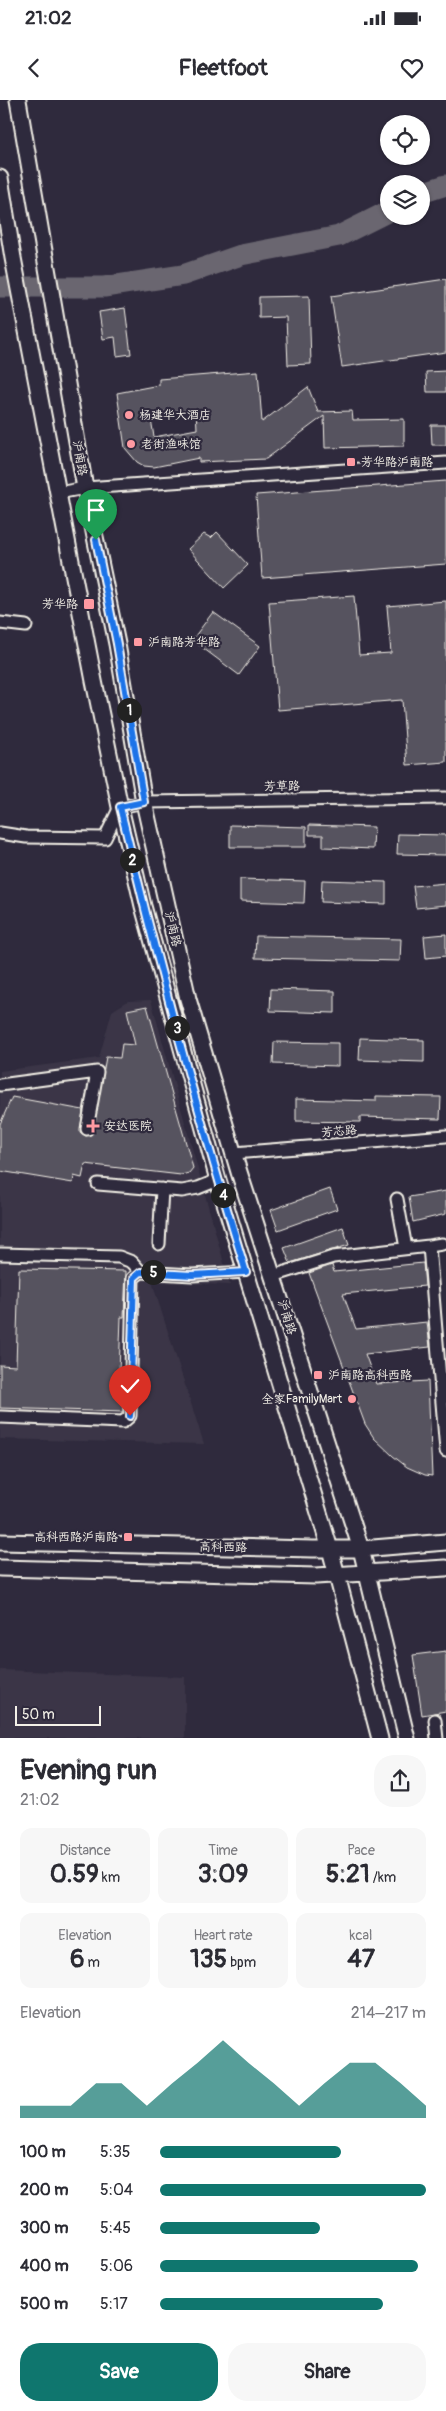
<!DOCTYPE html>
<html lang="en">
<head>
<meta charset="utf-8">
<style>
	:root { --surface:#fff; --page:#f7f7f7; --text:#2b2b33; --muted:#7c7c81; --accent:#0f766e }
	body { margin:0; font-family:Pangolin,"LXGW WenKai TC",sans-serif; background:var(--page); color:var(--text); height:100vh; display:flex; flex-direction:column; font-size:19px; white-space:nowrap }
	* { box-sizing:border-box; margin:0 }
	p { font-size:16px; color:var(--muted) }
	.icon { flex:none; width:28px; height:28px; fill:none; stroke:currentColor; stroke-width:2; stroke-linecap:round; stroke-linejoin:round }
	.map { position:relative; height:1638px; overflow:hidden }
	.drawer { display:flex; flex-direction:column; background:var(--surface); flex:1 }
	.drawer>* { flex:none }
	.tools { position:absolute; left:380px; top:15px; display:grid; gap:10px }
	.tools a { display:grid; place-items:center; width:50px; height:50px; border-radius:50%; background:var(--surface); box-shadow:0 1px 4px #0004; font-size:25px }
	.scale { position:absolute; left:15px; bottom:12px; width:86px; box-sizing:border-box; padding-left:5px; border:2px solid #f4f1e8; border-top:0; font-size:14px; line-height:18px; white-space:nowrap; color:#f4f1e8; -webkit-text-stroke:4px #2f2a3d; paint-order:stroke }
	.pin { position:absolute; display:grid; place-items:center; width:42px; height:42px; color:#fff; margin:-51px -21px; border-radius:50% 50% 50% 0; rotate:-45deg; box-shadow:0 0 5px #0007 }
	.pin .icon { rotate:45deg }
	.km { position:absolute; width:25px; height:25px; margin:-12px; border-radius:50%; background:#222; color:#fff; font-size:14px; line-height:25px; text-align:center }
	.round { display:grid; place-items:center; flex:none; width:52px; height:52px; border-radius:20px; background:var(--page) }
	.overview { display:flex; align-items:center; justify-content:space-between; height:85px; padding:0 20px }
	h1 { font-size:28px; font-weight:700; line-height:38px }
	.stats { display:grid; grid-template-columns:repeat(3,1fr); gap:8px; height:85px; padding:5px 20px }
	.stats div { display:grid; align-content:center; border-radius:12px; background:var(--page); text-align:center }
	.stats b { font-size:25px; font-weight:700 }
	.stats small { font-size:14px; font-weight:400 }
	.stats p { font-size:14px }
	.chart { height:140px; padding:10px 20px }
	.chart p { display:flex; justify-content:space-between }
	.chart svg { width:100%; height:90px; margin-top:5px; fill:var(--accent); opacity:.7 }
	.primary-button { display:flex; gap:10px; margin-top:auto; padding:10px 20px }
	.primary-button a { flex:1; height:58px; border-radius:20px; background:var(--accent); color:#fff; font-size:20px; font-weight:700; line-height:58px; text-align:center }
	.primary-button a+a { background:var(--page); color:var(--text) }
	ul { padding:0 20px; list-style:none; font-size:16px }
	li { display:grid; grid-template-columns:80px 60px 1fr; align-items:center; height:38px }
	li i { height:12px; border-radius:6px; background:var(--accent) }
	.status { display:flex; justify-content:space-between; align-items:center; height:35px; padding:0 25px; background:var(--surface); direction:ltr }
	.status svg { height:14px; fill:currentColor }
	header { display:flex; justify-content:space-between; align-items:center; height:65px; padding:0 20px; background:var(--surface); font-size:22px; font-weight:700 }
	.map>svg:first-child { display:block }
	.built { fill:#3b3647 }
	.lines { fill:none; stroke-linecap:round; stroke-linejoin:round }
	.river { stroke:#6a6670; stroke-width:21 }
	.building { fill:#56525f; stroke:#f4f1e8; fill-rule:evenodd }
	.minor-casing { stroke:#f4f1e8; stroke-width:15 }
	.major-casing { stroke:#f4f1e8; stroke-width:19 }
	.minor { stroke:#2f2a3d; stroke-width:11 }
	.major { stroke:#2f2a3d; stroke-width:15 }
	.route-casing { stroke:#fff; stroke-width:10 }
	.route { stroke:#1a73e8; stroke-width:6 }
	.poi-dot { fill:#ff9aa2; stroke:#2f2a3d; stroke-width:2 }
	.labels { text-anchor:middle; stroke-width:4.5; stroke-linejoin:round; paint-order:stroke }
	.poi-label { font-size:12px; fill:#f4f1e8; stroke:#2f2a3d; text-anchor:start }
	.street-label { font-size:12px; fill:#f4f1e8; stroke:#2f2a3d }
</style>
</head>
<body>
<div class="status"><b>21:02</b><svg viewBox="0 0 49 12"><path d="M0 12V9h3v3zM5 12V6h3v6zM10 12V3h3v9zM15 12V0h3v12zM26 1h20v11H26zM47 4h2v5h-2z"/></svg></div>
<header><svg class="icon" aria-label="back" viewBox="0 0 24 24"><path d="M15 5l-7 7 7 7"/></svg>Fleetfoot<svg class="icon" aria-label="heart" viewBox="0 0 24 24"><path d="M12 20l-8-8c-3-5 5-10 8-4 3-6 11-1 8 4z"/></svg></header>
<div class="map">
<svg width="446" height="1639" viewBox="0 0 446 1639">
	<rect width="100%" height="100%" fill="#2f2a3d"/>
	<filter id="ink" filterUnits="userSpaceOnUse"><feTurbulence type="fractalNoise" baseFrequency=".02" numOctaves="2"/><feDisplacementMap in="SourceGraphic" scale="10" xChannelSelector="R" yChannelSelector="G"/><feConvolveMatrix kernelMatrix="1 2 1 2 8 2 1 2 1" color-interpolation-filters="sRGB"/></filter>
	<g filter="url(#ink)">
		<path class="built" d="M151,900L230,1185L152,1182L204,1344L0,1339V971L99,958L112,911L128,901Z
			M0,1570L185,1577V1638H0Z"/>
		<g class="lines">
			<path class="river" d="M421,93L446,85
				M0,187H104L183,175L241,155L339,136L389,111"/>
		</g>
		<path class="building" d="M446,179V252L342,267L331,196Z
			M309,196L311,264L288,265L286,217L259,218V197Z
			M125,208L131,254L117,256L115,237L103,239L99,212Z
			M258,271L262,322L308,287L318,312L352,311L353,320L404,319V346L325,348L324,316L266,359L199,362V358L154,367L144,366L137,362L125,348L117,293L159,285V279ZM196,310L197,329L154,337L150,313Z
			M446,271V292H427L426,272Z
			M431,325H446V345H432Z
			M446,381V464L262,478L256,395Z
			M217,432L248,465L224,488L188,449L204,434L211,438Z
			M354,496L359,555L391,553L387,506L446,501V662L407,665L402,600L278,610L269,502Z
			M213,512L260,546L239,575L192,540Z
			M230,725L306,727V747H230Z
			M309,725L374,727L373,749L323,747V735H309Z
			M398,734L446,735V755L397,754Z
			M240,779L305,781L304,803L240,801Z
			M322,780L386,782V804L321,802Z
			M446,783V805L416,808L413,786Z
			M446,834V856L426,858L424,836Z
			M256,836L401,839L400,861L255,858Z
			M271,889L335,891V913L270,911Z
			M147,906L193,1068L189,1073L181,1075L85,1064L82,1078L74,1076L73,1083L0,1071V1024L12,997L83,1010L80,1032L86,1036L92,1034L106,957L120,958L122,944L135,945L127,910Z
			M360,938L424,940V962L359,960Z
			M274,942L338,943V966L273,964Z
			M376,996L441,997L440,1019L360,1017V1022L296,1021V999L376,1001Z
			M330,1089L337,1109L278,1130L271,1110Z
			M446,1091V1114L413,1122L409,1097Z
			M343,1127L349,1145L290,1163L284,1148Z
			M423,1163L425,1186L343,1194L356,1229L427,1222L430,1247L365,1254L376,1284L428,1281L432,1376L425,1375L407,1367L393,1356L374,1338L365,1324L309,1173L332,1165L334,1172Z
			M19,1169L126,1171L124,1217H121L119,1272H123V1312L0,1308V1265L16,1266Z
			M446,1551V1611L422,1615L413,1555Z"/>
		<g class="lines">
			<defs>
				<path id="minor" d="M58,393L85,388L446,363
					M0,523L26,526
					M0,733L26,737L105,738L120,707L144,702L446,698
					M0,985L97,972L87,1029
					M234,1053L446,1036
					M98,1084L182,1091L198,1088L218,1080
					M397,1099L406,1148
					M159,1144L162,1089
					M429,1146L442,1144
					M0,1154L119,1157L132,1162L141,1172
					M273,1176L333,1157L429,1146L446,1351
					M0,1317L123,1322L130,1316L133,1178L141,1172L192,1175L246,1172
					M435,1620L437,1639"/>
				<path id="major" d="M18,0L85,388L117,544L144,702L188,899L239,1072L361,1449L407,1639
					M0,78L13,158L94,581L120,707L143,806L218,1080L330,1449L380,1639
					M0,1442L313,1449H361L446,1442
					M0,1468L316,1476L446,1468"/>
			</defs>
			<use href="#minor" class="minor-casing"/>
			<use href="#major" class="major-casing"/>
			<use href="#minor" class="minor"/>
			<use href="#major" class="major"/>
		</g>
	</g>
	<g class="lines" filter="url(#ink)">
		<defs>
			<path id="route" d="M96,440L117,544L144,702L120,707C157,863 199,1018 246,1172L192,1175L141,1172L134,1178L130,1316"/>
		</defs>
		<use href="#route" class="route-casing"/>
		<use href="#route" class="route"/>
	</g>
	<g class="poi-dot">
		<circle cx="129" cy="315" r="5"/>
		<circle cx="131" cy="344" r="5"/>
		<rect x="346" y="357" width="10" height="10" rx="2.5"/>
		<rect x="83" y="498" width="12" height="12" rx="2.5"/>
		<rect x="133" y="537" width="10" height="10" rx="2.5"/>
		<path d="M90.5 1018.5h5v5h5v5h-5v5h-5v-5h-5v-5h5z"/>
		<rect x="313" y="1270" width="10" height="10" rx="2.5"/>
		<circle cx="352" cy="1299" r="5"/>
		<rect x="123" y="1432" width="10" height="10" rx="2.5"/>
	</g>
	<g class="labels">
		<g class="poi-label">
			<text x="139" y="319">杨建华大酒店</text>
			<text x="141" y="348">老街渔味馆</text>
			<text x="361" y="366">芳华路沪南路</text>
			<text x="78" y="508" text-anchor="end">芳华路</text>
			<text x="148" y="546">沪南路芳华路</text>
			<text x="104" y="1030">安达医院</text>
			<text x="328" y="1279">沪南路高科西路</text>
			<text x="342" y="1303" text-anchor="end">全家FamilyMart</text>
			<text x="118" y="1441" text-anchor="end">高科西路沪南路</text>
		</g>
		<g class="street-label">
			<text transform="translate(80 358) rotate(80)" y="4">沪南路</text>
			<text transform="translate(282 686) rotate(-1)" y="4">芳草路</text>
			<text transform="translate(173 829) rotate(77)" y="4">沪南路</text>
			<text transform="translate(339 1031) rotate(-5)" y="4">芳芯路</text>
			<text transform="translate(287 1217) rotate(72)" y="4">沪南路</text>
			<text transform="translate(223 1447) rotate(1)" y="4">高科西路</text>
		</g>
	</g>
</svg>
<div class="tools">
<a><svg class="icon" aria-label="locate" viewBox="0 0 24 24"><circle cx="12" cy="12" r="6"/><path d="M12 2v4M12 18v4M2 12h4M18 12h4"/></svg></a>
<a><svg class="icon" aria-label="layers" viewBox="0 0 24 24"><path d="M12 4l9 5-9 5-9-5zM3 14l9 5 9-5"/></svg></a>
</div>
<div class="scale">50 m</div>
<div class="pin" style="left:96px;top:440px;background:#1e9e55"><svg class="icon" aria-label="arrive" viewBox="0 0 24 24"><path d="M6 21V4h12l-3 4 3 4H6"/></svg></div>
<div class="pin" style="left:130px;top:1316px;background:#d93025"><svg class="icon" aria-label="check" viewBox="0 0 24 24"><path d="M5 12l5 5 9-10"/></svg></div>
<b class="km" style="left:129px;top:610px">1</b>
<b class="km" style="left:132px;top:760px">2</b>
<b class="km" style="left:177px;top:928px">3</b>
<b class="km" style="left:223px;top:1095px">4</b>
<b class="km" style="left:153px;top:1172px">5</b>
</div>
<section class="drawer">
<div class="overview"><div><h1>Evening run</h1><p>21:02</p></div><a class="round"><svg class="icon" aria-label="share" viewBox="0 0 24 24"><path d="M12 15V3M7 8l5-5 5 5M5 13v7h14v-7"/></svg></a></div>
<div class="stats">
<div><p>Distance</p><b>0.59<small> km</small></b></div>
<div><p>Time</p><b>3:09</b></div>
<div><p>Pace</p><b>5:21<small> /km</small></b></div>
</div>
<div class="stats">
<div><p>Elevation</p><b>6<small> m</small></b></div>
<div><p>Heart rate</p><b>135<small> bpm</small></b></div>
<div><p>kcal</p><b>47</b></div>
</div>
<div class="chart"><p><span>Elevation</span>214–217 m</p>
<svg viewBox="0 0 160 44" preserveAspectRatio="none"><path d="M0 44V38L10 38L20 38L30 27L40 27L50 38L60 27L70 17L80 6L90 17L100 27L110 38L120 27L130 17L140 17L150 27L160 38V44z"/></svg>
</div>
<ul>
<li><b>100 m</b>5:35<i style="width:68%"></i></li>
<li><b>200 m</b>5:04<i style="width:100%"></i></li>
<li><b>300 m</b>5:45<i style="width:60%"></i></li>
<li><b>400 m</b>5:06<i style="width:97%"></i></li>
<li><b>500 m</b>5:17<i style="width:84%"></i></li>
</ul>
<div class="primary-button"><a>Save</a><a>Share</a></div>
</section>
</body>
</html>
